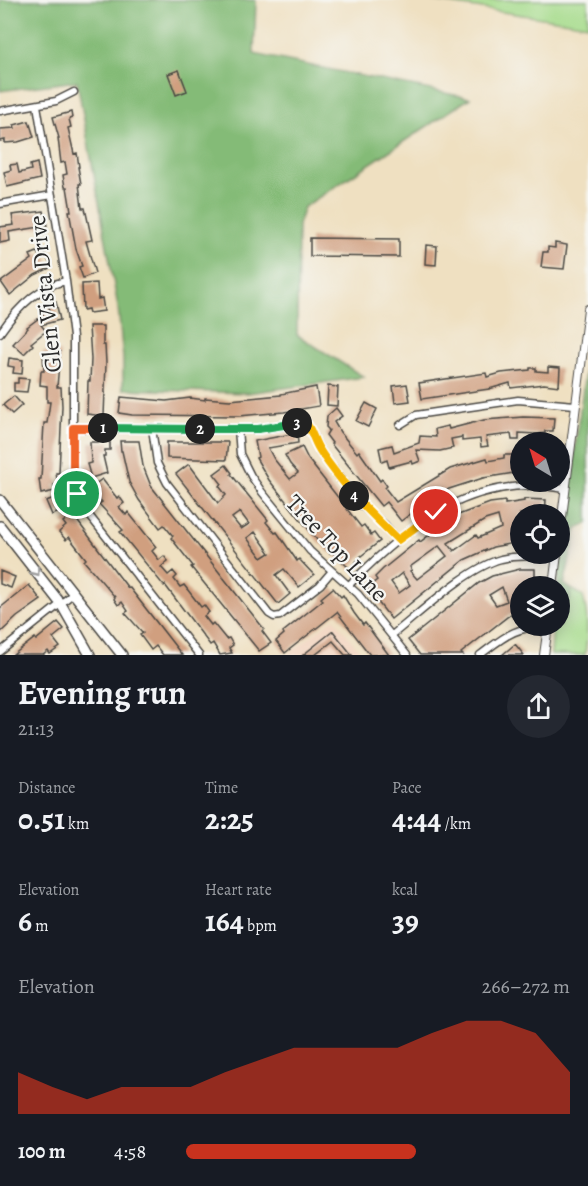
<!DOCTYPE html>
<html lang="en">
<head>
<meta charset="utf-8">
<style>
	:root { --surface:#171b24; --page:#242831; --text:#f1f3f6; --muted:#9ea1a6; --accent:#c8321e }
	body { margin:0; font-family:Alegreya,serif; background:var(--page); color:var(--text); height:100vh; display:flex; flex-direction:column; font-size:22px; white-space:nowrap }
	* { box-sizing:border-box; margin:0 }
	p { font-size:20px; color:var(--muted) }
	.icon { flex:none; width:33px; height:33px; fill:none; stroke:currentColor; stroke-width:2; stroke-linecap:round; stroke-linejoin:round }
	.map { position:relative; height:655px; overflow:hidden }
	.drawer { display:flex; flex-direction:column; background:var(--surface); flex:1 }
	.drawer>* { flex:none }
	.needle { width:39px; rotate:322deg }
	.fabs { position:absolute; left:510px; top:432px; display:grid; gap:12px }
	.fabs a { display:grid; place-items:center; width:60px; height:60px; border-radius:50%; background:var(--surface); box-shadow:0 3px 15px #0003; font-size:30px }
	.pin { position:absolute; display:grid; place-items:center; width:51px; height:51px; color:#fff; margin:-26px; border:3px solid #fff; border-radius:50%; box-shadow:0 2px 6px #0007 }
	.km { position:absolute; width:30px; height:30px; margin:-15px; border-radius:50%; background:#222; color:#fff; font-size:16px; line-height:30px; text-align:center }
	.round { display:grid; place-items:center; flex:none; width:63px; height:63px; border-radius:32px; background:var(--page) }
	.summary { display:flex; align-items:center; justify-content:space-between; height:102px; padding:0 18px }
	h1 { font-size:33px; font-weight:700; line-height:45px }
	.stats { display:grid; grid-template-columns:repeat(3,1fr); gap:9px; height:102px; padding:6px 18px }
	.stats div { display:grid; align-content:center }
	.stats b { font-size:30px; font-weight:700 }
	.stats small { font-size:16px; font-weight:400 }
	.stats p { font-size:16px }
	.chart { height:168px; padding:12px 18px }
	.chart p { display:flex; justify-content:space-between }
	.chart svg { width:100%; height:108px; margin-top:6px; fill:var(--accent); opacity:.7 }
	ul { padding:0 18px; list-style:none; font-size:20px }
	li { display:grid; grid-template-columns:96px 72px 1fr; align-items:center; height:45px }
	li i { height:15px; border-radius:8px; background:var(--accent) }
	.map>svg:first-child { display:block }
	.built { fill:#f3d4bf }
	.green { fill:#a6db8b; stroke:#68835b; stroke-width:1.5 }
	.forest { fill:#84bb77; stroke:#587351; stroke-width:1.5 }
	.building { fill:#d09f7f; fill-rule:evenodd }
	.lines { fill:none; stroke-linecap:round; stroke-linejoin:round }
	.minor-casing { stroke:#484642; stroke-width:9 }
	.tertiary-casing { stroke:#484642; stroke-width:10 }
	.secondary-casing { stroke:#484642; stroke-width:12 }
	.minor { stroke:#fff; stroke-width:6 }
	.tertiary { stroke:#fff; stroke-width:8 }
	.secondary { stroke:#fff; stroke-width:9 }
	.oneway { stroke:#a0a0a0 }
	.split-1-casing { stroke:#fff; stroke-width:12 }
	.split-2-casing { stroke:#fff; stroke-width:12 }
	.split-3-casing { stroke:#fff; stroke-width:12 }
	.split-4-casing { stroke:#fff; stroke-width:12 }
	.split-5-casing { stroke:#fff; stroke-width:12 }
	.split-1 { stroke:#f0652b; stroke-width:8 }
	.split-2 { stroke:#22a559; stroke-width:8 }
	.split-3 { stroke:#22a559; stroke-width:8 }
	.split-4 { stroke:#f5b400; stroke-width:8 }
	.split-5 { stroke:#f5b400; stroke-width:8 }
	.labels { text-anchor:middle; stroke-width:4.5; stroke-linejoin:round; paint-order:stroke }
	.street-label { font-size:24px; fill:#2b2b2b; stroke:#f6f6f2 }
</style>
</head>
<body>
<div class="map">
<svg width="588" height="655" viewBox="0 0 588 655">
	<rect width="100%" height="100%" fill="#f6f6f2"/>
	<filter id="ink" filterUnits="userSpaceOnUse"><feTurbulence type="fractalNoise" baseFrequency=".0167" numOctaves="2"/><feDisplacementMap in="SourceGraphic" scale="12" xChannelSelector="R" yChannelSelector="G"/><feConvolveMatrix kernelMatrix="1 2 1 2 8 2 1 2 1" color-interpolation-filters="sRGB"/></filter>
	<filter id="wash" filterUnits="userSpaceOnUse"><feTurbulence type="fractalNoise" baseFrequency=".008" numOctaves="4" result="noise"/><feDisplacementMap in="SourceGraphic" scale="24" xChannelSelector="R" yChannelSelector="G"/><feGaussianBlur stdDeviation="1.35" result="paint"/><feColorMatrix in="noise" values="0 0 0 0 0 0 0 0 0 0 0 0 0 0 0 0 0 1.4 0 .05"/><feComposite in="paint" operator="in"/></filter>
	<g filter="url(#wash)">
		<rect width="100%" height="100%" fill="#efe0c1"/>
		<path class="built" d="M334,618L363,655H287Z"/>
		<path class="green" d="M424,0H588V25Z
			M571,589C575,591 581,594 583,597C588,613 588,637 585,655H551L553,626H560V603L569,600Z"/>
		<path class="forest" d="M0,0H256L254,54L470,98L304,207L298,225L297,335L364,377L248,393L123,389V358L118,307L77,81L0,91Z
			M588,350V523L577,529L564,584L571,589L570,600L562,604L560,603V586H557Z"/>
		<g id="blocks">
			<path class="building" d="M179,70L187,91L176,95L168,74Z
				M71,112L72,118L69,119L71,127L68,128L74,154L77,153L79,167H78L81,184H79L82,208H85L92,240L86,241L95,273L83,278L79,267L82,266L76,249L69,211H71L67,187H65L63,175L67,174L65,162L61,163L58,138H59L53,117Z
				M29,121L34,137L18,142L5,143V140L0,141V129L15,128L14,125Z
				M37,163L40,179L7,187L4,172L11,170L10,165L17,164L19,173L31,170L30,165Z
				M44,211L47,226L9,232L10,241L0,243V227L14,225L12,215Z
				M310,238L399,239V257L310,256Z
				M555,243L567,245L564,269L541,267L543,252H548V247L555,248Z
				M426,245L437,246L436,265L425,264Z
				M37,252L39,256L44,253L52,267L35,275L10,295L1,282L32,259L30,255Z
				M97,283L98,299L102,298L104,311L89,313L88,309L83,310L82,284Z
				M56,302L60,320L41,325L46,331L31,343L33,345L24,354L13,344L28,328L27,327L43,315L42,312L50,310L48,304Z
				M89,326H103V345H105L106,363L104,416L87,414L88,381H90L91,359Z
				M43,352H60L57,387H61L62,406L59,473H56L58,484L54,485L55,491L41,494L39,479H41L44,423H47L50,402H47V386L40,385L41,371H44Z
				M9,358L23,360L22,374L13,373L14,367L8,366Z
				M548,367L560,368L559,386L544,384L511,388L510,383L489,389L422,399L419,383L486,373L487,377L501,373L530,370V368H536V371L548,372Z
				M18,378L29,379L27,392L14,391V383H18Z
				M407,384L410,401L395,403L393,386Z
				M328,386L338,387L337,406L327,405Z
				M316,387L319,406L284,412L239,416L132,415L119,413L121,397L166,401L190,398L205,400V398L230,400L281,395V394Z
				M14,396L22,405L12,414L3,405Z
				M366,403L377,409L368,427L356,421Z
				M336,408L342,416L334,422L340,432L357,453L359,451L380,481L382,479L387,486L385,488L396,502L450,469L487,458L488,461L504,458V455H520V472L483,478L449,489L440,495L439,493L401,521L386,502L381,506L331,444L332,443L326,435L329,430L326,427L327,416Z
				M523,417L554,418L553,431H545V433L536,434L519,433V440H512L511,434L486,437L488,446L481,447L480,439L462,441V437L451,439L453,448L440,451L416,450L420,461L413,464L412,461L389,467L387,460L382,462L379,448L392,445L394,452L419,443L420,436L436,437L435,429L448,426L449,429L484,420Z
				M297,433L298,443L268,448L274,459L290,479L298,473L290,464L285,455L302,447L308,459L361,527L364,525L371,535L374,533L380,541L361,556L350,569L332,552L330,553L322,544L321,545L269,480L256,458L258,457L255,441Z
				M120,441H139L143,466L151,486L264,629L262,631L271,643L259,651L191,567L193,566L171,538L173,536L164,525L160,528L139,500L129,482L122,451H121Z
				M90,442H110V450H105V456H103L107,473L91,478L87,464L91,463Z
				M167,442H228L226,460L167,458Z
				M189,464L218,503L226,495L219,486L222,484L214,474L226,465L232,473L231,474L268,520L266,522L275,533L277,532L297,561L299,559L314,575L299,587L284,569L276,575L290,594L278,604L176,474ZM240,512L249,524L241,529L232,518ZM255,532L270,553L262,558L247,538Z
				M102,479L117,498L119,496L124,503L119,507L126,515L128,512L156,547L152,551L159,560L164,556L168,561L161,567L168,575L173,571L177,576L174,579L180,587L184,585L201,607L204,605L209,612L204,616L211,625L213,623L226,639L229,638L233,645L229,648L232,653L220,655L213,643L210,645L165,585L164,586L120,532L123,530L99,504L102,502L90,488Z
				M63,495L69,508L52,515L46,501Z
				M524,499L546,500L545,513L532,512V514H520V542L493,547L464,560L391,619L367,588L377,580L375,577L383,569L419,540L420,542L453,517L490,503L505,501V504L524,501ZM498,516L501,528L478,538L476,535L454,551L448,543L485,520ZM439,546L447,556L417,579L410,571L412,570L410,567ZM402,573L410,585L399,593L391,582Z
				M73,515L115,571L128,588L129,587L182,655H163L156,646L151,650L140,635L143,633L125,613L128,611L122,602L118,605L114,599L115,597L84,561L86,559L69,537L66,540L59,532L66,526L63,522Z
				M520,569H535V586H520V614L513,618L511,614L461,653L463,655H420L408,640L479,583L492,576ZM502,587L507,601L496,605L489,595Z
				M0,571L15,577L11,588L0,584Z
				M29,585L41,600L17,617L0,633V608Z
				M333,588L341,597L343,595L354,613L363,625L365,623L389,655H370L337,612L285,653L276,641L284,634L283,632L323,600L321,598Z
				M58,622L64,629L53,638L60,647L50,654L48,651L43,655H13L35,638L36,640Z
				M333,631L352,655H345L333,641L315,655H303Z
				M515,644L524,655H502L508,650Z"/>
		</g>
	</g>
	<g filter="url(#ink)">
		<use href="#blocks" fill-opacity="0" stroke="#484642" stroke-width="1.5"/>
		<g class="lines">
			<defs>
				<path id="minor" d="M37,105L66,281L73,337V467C73,486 79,500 89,515L199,655
					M0,111L56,101L74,92
					M0,204L52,195
					M0,333C15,311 38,286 66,281
					M400,425L416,415L518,400L575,405
					M73,428L258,429L306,423L324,457L361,505L385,525L398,540
					M152,428L157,463L167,483L269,614L274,617L280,616L320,585L332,571
					M238,429L240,454L251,476L262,492L310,551L358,594L407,655
					M349,585C409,524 474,472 565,489
					M392,635C420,613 467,568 501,559C519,555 538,557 556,558
					M0,652L74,593
					M480,655C504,637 516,625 548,628"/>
				<path id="tertiary" d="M560,533L588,309
					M553,586L557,554
					M544,655L548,626"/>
				<path id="secondary" d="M0,500L122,655
					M0,526L61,604L90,655"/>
			</defs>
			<use href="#minor" class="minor-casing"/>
			<use href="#tertiary" class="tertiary-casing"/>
			<use href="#secondary" class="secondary-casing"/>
			<use href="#minor" class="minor"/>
			<use href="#tertiary" class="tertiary"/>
			<use href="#secondary" class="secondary"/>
		</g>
		<defs><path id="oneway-chevron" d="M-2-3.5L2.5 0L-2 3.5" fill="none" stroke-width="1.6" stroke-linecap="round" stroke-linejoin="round" transform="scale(1.5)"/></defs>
		<use class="oneway" href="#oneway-chevron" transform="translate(36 572) rotate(52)"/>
	</g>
	<g class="lines" filter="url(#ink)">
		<defs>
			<path id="split-1" d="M77,494L73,477V428H103"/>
			<path id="split-2" d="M103,428L200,429"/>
			<path id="split-3" d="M200,429H258L297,423"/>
			<path id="split-4" d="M297,423H306C312,431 314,441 319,449C329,466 342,480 354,496"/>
			<path id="split-5" d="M354,496L398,540L436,512"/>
		</defs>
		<use href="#split-1" class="split-1-casing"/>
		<use href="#split-2" class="split-2-casing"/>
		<use href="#split-3" class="split-3-casing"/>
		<use href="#split-4" class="split-4-casing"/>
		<use href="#split-5" class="split-5-casing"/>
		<use href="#split-1" class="split-1"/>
		<use href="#split-2" class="split-2"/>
		<use href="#split-3" class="split-3"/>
		<use href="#split-4" class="split-4"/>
		<use href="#split-5" class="split-5"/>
	</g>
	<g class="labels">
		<g class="street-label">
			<text transform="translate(45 294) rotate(-96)" y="8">Glen Vista Drive</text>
			<text transform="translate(337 548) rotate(47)" y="8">Tree Top Lane</text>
		</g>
	</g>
</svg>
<div class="fabs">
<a><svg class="needle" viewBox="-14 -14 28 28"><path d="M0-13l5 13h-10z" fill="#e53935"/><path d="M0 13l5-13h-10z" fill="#9ea1a6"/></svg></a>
<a><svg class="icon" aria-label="locate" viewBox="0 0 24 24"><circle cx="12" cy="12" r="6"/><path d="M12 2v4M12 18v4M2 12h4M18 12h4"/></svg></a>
<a><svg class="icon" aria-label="layers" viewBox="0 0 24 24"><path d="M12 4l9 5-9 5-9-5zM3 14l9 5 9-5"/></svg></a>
</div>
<div class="pin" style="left:77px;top:494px;background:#1e9e55"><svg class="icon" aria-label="arrive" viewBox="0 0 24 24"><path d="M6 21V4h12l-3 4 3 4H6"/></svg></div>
<div class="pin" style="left:436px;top:512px;background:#d93025"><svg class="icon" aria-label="check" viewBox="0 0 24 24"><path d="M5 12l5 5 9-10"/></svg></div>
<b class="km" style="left:103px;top:428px">1</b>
<b class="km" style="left:200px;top:429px">2</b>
<b class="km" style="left:297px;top:423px">3</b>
<b class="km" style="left:354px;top:496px">4</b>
</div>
<section class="drawer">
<div class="summary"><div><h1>Evening run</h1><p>21:13</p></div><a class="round"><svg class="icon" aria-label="share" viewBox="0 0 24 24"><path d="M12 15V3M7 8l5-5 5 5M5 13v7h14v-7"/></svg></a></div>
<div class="stats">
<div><p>Distance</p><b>0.51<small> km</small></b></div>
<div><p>Time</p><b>2:25</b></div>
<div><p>Pace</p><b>4:44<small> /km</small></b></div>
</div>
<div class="stats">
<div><p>Elevation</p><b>6<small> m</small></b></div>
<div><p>Heart rate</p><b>164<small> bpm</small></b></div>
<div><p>kcal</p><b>39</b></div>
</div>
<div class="chart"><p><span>Elevation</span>266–272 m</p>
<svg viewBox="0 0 160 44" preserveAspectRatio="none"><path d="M0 44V27L10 33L20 38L30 33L40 33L50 33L60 27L70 22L80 17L90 17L100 17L110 17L120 11L130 6L140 6L150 11L160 27V44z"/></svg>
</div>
<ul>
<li><b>100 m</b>4:58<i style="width:60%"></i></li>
</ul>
</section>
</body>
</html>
